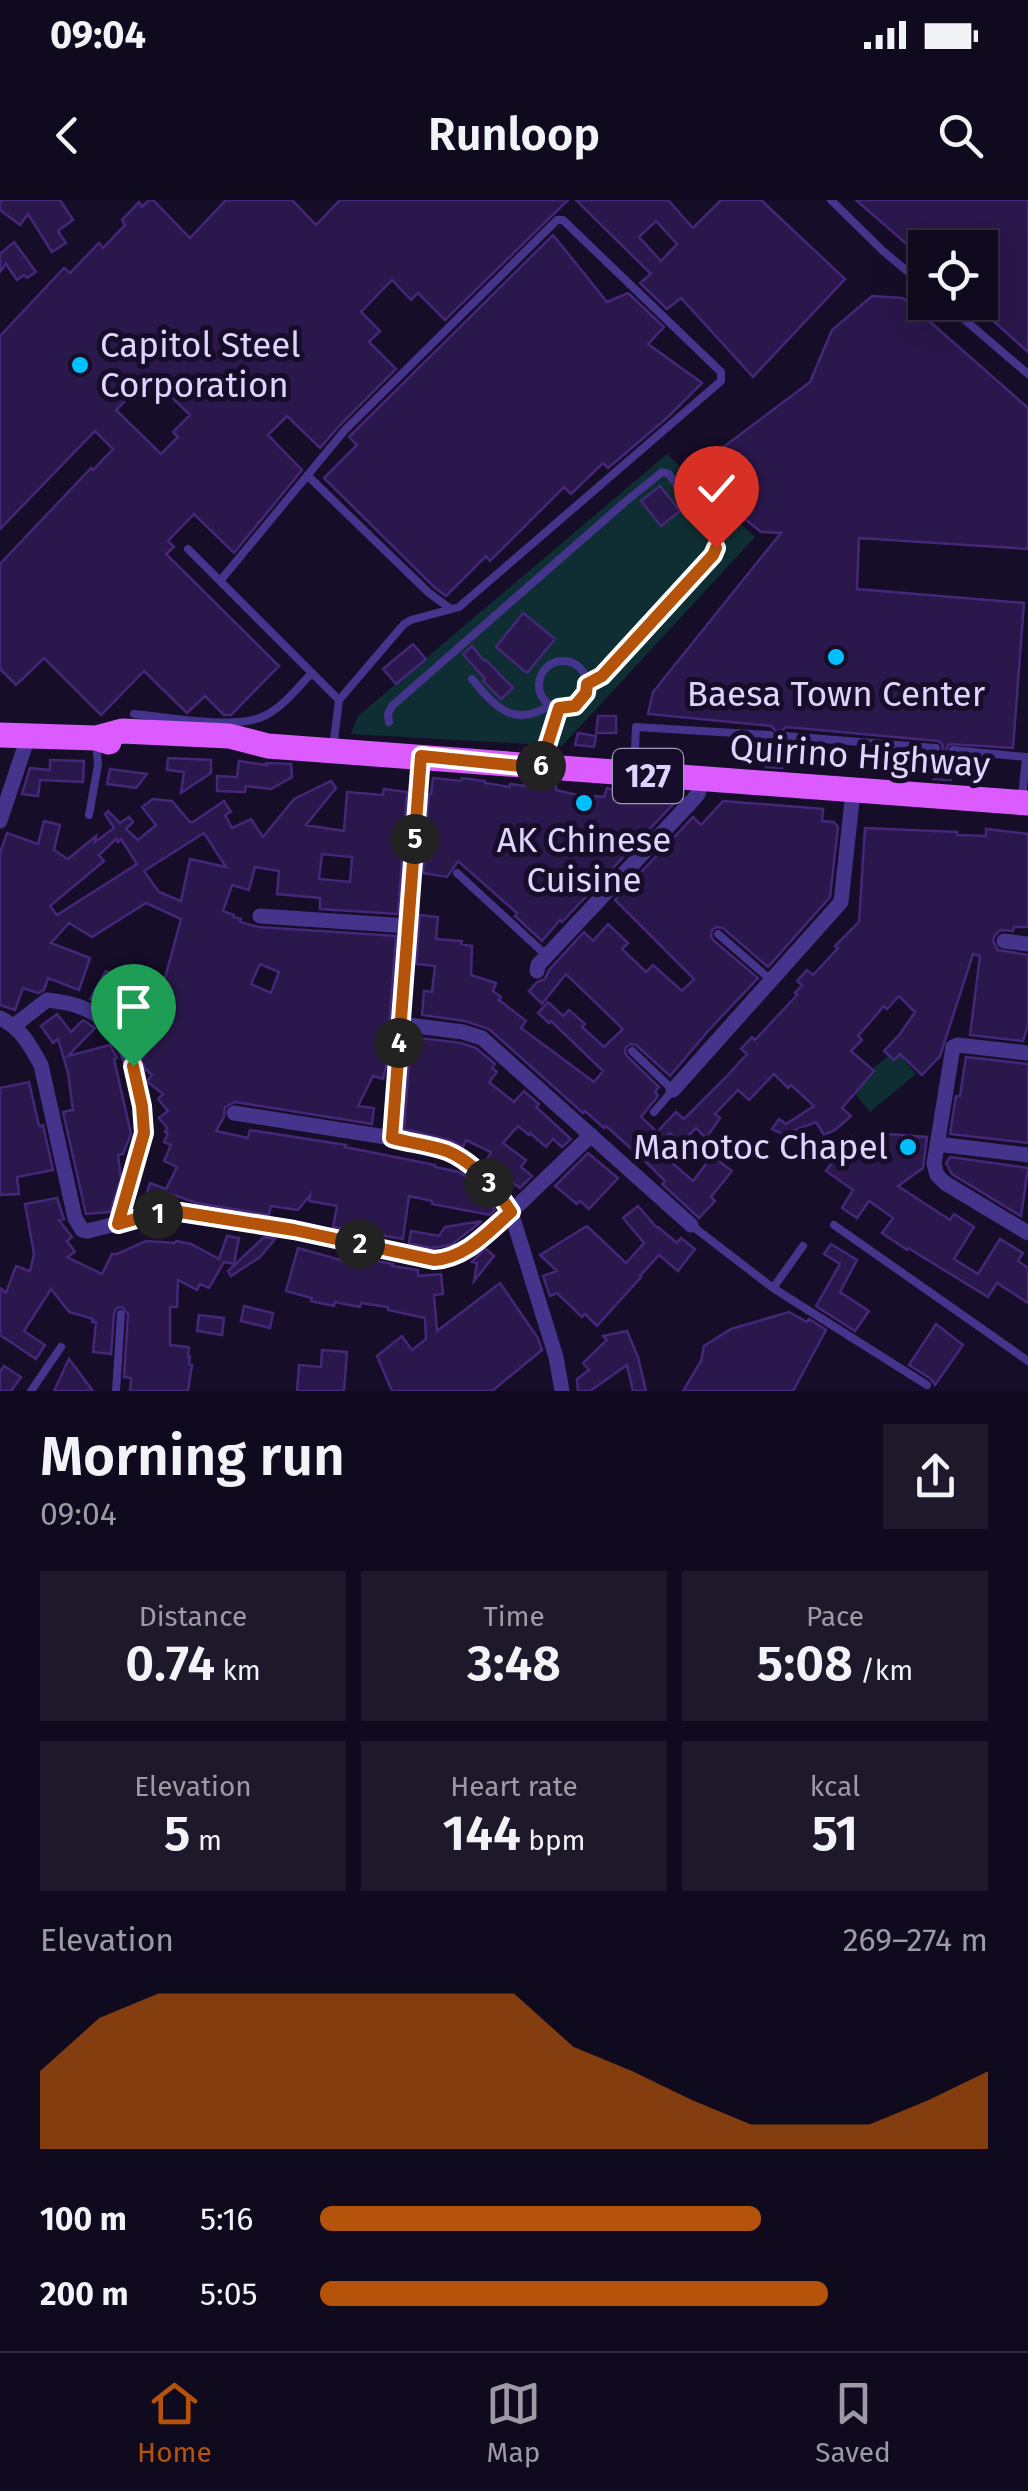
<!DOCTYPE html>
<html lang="en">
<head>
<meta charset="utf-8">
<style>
	:root { --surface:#100a1e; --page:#1e182b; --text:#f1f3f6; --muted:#9c9aa4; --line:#302b3c; --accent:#b45309 }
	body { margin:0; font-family:"Fira Sans",sans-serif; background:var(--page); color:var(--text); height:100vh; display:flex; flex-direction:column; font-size:38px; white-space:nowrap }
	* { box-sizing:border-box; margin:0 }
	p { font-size:32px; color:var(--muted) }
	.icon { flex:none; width:55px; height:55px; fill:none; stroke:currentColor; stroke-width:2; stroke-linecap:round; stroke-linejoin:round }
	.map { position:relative; height:1191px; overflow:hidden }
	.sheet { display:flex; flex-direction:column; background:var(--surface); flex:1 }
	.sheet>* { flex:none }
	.controls { position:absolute; left:908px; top:30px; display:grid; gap:20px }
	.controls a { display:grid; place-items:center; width:90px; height:90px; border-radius:0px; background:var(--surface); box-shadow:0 10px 40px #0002,0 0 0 2px var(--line); font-size:50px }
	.pin { position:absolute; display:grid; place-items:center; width:85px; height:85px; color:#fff; margin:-102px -42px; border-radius:50% 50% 50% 0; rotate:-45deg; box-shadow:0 0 10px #0007 }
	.pin .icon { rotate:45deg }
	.km { position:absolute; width:50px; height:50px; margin:-25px; border-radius:50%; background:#222; color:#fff; font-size:28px; line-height:50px; text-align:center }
	.round { display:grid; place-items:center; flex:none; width:105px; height:105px; border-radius:0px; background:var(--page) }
	.head { display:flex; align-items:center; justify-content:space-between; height:170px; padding:0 40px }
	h1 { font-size:55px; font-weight:600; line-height:75px }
	.metrics { display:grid; grid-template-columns:repeat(3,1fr); gap:15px; height:170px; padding:10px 40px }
	.metrics div { display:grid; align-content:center; border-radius:0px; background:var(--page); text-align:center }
	.metrics b { font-size:50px; font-weight:600 }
	.metrics small { font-size:28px; font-weight:400 }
	.metrics p { font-size:28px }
	.chart { height:280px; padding:20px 40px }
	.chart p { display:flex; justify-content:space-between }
	.chart svg { width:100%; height:180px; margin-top:10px; fill:var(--accent); opacity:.7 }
	ul { padding:0 40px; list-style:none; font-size:32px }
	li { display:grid; grid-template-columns:160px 120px 1fr; align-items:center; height:75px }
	li i { height:25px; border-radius:12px; background:var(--accent) }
	.status { display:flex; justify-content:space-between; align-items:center; height:70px; padding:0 50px; background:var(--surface); direction:ltr }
	.status svg { height:28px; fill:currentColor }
	header { display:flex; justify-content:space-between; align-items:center; height:130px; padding:0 40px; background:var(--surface); font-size:45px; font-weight:600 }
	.dock { display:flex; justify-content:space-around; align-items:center; height:140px; border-top:2px solid var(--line); background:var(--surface); font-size:28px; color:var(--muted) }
	.dock a { display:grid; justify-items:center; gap:5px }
	.dock .selected { color:var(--accent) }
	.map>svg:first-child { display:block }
	.green { fill:#0f2e33 }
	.building { fill:#2a174b; stroke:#442779; stroke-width:2.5; fill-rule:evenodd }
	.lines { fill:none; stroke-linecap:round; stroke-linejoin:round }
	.lane { stroke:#44348b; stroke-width:8 }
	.street { stroke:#44348b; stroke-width:15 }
	.primary { stroke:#db5bff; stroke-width:25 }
	.route-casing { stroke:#fff; stroke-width:20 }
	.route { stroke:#b45309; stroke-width:12 }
	.poi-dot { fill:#00bfff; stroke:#160d28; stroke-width:4 }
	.labels { text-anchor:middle; stroke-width:10; stroke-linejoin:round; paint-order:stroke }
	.shield { fill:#160d28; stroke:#a398be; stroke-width:2.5 }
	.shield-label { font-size:32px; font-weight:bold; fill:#dfd4ff }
	.poi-label { font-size:35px; fill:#dfd4ff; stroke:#160d28 }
	.street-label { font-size:35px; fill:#dfd4ff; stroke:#160d28 }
</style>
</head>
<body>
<div class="status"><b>09:04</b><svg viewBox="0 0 49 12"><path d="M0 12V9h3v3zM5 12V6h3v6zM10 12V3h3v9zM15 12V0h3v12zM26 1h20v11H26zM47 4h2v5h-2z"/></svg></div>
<header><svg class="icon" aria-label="back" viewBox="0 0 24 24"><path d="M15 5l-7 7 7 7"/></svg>Runloop<svg class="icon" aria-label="search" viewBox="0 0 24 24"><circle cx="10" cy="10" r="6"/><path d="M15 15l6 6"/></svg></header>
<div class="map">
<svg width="1028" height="1191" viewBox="0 0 1028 1191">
	<rect width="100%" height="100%" fill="#160d28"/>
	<path class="green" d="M667,254L755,337L562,546L351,534L358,516Z
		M896,850L916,874L870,912L850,887Z"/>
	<path class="building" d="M0,0H60L73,20L58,31L66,43L52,52L28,14L20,25L0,10Z
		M149,0H153L190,38L226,0H292L316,25L340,0H568L445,120L418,93L411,100L392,80L361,112L380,131L369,142L396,169L340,225L320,248L287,216L268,235L302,270L234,353L194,314L168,341L174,347L166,354L279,466L231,515H224L205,496L187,513L144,471L101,515L44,458L16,485L0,469V364L91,268L93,270L113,249L95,231L0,329V136L64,68L70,73L99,43L103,48L125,25L122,20L139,2L142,7ZM150,176L190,215L173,232L178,237L161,254L116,210Z
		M576,0H668L693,28L721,0H761L845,79L753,177L681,98L667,109L640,83L651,74ZM656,21L677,44L661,61L639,37Z
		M856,0H1028V152L980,109V48H925V60Z
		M553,35L607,102L628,93L664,127L648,144L702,183L668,217L608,268L603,263L571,294L564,287L490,361L486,356L446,396L434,387L324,278L357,245L349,237L351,235Z
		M14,42L36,72L27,78L24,75L17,80L6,64L0,72V54Z
		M872,96L903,98L1028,208V349L859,338L857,389L1024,403L1013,548L949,544L946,550L948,555L952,557L951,580L934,579L936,555L943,550L942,544L938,541L786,527L778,534L779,540L784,543L782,568L766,567L769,542L774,541L777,536L776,531L771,526L648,514L653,492L781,333L761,332L702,285V263L810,182L832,130Z
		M660,286L680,311L661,326L641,301Z
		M523,413L555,439L527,473L496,447Z
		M413,444L426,459L396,484L383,469Z
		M472,446L484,461L486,460L513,488L501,499L483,481L485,479L463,454Z
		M598,516H616V533H596Z
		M578,533L596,536L594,547L575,545Z
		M168,558L211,560V573L181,593L184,572L167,570Z
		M50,560L84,561L83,582L40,580L38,596L22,594L30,568L50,570Z
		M239,561L266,565V563L291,564L292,577L271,589L246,586L245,592L217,591V576L237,577Z
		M110,569L147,574L136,588L107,584Z
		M433,578L461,581L462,578L485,581V583L510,587V584L525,586V582L556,584V590L595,599V596L604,597L607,588L650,601L651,597L676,601L562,722L560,720L542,741L515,716L517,713L458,661L447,677L423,673L429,594H431Z
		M331,581L336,588L306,625L344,631L347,592L383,595L384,589L407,592L398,714L320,709V698L277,694L279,671L255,667L249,690L232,685L223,711L234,715V717L241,719L240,722L259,727L396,736L386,867L383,879L373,876L358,906L374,908L372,924L235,902L225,907L224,917L216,931L248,938L250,930L346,945L345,947L435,965V967L459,972L468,978L495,1010L490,1015L432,1004V1001L409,996L403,1039L333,1027L337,1006L309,1001L310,995L298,1010L271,1006L269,1015L197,1003L168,993L164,1002L150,1004L144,1002L150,983L166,989L177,967L164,961L171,945L164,942L168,933L165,932L167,928L159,918L168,911L158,899L163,894L149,883L148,880L152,875L145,869L141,859L144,856L132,839L137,838L125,828L128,823L90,799L106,771L117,777L114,783L153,806L159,792L161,793L181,719L146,703L92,737L69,723L51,743L90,758L79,790L48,778L44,790L38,793L23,788L15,810L0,805V653L7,633L38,644L44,621L60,625L54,650L68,659L96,636L95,642L114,628L105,614L108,611L120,623L129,617L133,622L126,629L138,640L156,625L142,607L153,599L172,601L190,622H193L224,601L231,612L225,615L232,628L251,619L263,637L294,599ZM204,633L226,667L190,659L181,701L159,692L144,671ZM116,639L118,642L121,639L137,664L57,715L50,706L104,661L99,655ZM322,654L352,657L350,682L319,679ZM260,764L279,772L271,793L251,784Z
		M723,601L823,609L822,621L834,622L838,627L830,697L768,767L723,728L716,727L712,730L711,736L713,740L758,778L708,831L670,876L636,845L631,844L626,847L625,852L627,856L659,887L655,892L658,896L641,917L657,932L676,912L684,919L725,878L747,854L741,849L752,837L755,840L797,795L795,793L802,785L797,781L807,770L813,775L838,748L835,746L859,722L865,628L957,632V635L986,636V629L1028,634V727H1014L1013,731L1001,730L995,735L993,741L998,750L1028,755V824L1023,841L970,835L980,756L973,754L940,856L922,875L900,854L894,860L884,851L900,834L915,812L899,796L887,809L884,806L858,836L862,840L851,851L874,871L842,908L851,916L835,930L824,935L816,922L795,930L807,939L804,944L786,935L779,939L782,934L772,929L779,919L786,924L814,906L791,885L788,888L774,874L749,900L738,890L715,914L720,918L706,938L696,928L681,943L670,933L656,949L693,981L712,956L732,971L711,997L715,1001L699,1018L662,984L665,981L645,961L606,926L604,928L585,911L583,913L489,829L465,821L422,815L424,791L432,792L435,766L416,764L420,715L438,717L436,739L462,741L461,744L472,746L471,775L496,783L493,791L501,797L499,800L526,821L521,828L594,882L603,871L551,821L549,823L538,813L548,802L563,816L569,810L585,824L582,827L604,847L623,829L566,774L542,804L529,791L537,782L545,779L549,770L584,732L593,741L608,724L628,743L622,749L646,772L653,765L682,791L694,779L615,700L693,617L701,625Z
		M57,814L71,832L83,820L95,828L68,856L110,845L117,858L114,859L131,934L123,954L118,955L121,979L110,1012L86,1014L63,912L73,910L68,873L58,839L53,843L41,826Z
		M411,837L461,843L476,848L495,864L492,868L497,872L489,882L514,902L524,891L539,904L536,907L571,939L562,947L553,939L546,947L530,933L529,935L518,926L503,943L526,960L521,967L532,976L520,988L485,963L491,952L466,940L463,947L452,941L404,929Z
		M966,857L1028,864V943L950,934L956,896H960Z
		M29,882L39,926L43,925L53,970L17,977L19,994L0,995V888Z
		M888,934L927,937L923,968L898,986L950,1020L954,1014L974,1027L954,1059L978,1074L1000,1039L1023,1053L1018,1061L1028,1068V1103L997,1083L988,1097L908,1048L907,1050L882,1033L893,1018L869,1001L857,1018L842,1008L853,990L826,971L851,936L887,961Z
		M588,953L618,978L589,1009L580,1001L577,1004L555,986Z
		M950,957L1028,968L1021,1016L952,974L946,963Z
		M57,998L64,1019L59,1020L72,1037L67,1041L75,1052L67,1057L102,1074L112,1054H117L146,1041L175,1043L176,1041L191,1044L219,1059L227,1036L239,1038L234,1064L224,1062L209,1088L200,1084L197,1090L178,1080L177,1107H170V1145L189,1147L188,1157H190L189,1164L192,1165L188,1191H130L131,1178L124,1177L128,1114L122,1107L117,1108L114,1113L111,1154L93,1152L96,1122H92L93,1119L69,1112L51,1089L24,1131L45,1145L36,1159L0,1135V1088L6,1093L16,1066L30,1071L34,1054L25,1004Z
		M638,1006L657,1028L658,1027L677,1043L681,1038L695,1049L678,1071L659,1055L640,1076L641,1077L597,1126L585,1114L582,1117L557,1093L550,1096L543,1076L557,1071L540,1055L587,1026L626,1063L644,1043L623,1018Z
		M482,1021L451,1045L431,1048L409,1043L411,1031L439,1036L445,1027Z
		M264,1037L275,1039L260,1057L231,1076L228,1071Z
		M831,1044L857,1060L840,1092L869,1111L855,1131L816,1106L840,1064L824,1054Z
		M298,1048L344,1061L345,1055L393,1064L392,1066L418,1070V1076L441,1074L443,1094L434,1095L437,1131L500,1083L538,1138L542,1150L492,1191H392L377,1156L402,1136L412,1150L426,1139L425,1118L388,1110V1107L361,1103L360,1107L335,1102L334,1106L311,1101L312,1098L286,1091Z
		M485,1048L494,1056L474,1081L477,1063L472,1062Z
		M244,1106L273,1113L270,1128L241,1121Z
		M789,1112L807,1122L809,1119L826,1130L793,1191H683L701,1161L704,1146L731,1129Z
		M199,1115L224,1118L222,1135L197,1131Z
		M936,1124L963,1145L935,1185L931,1179L909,1165Z
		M627,1131L638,1157L646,1191H633L627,1165L590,1191H578L577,1179L589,1170L583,1163L607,1140L603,1136Z
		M322,1150L347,1152L344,1191H297L299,1165L321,1167Z
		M69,1159L93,1191H54Z
		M4,1166L21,1177L11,1191H0V1172Z"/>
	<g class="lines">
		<path class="lane" d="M831,0L883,51L925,86
			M944,102L1028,174
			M308,276L429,393L451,409
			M188,349L339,500
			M220,381L345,230L557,20H563L721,172V181L459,407L411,420L404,424L339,500L333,548
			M539 485a24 24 0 1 1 48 0a24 24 0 1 1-48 0Z
			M472,479C495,507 515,529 550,505
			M134,514C167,517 239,531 266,515C284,506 298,487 312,473
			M389,522L388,514L392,506L625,302L662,272L669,274L713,339L716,347L713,355L602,476L587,485
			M785,536L936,548
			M953,550L1026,557L1022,598
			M543,561L559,508
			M634,570L636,527L770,535
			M89,615L98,565L96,543
			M457,673L547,756
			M718,734L771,780
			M632,851L673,890L654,912
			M691,1025L773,1088L927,1185
			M834,1025L1028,1161
			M773,1088L803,1046
			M31,1191L61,1147
			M116,1191L121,1114"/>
		<path class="street" d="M0,621L28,537
			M260,716L408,726
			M1004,741L1028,744
			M537,771L538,765L692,601L698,594L702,580
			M0,818C21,828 30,845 41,865L75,1018L82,1030L88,1031L150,1015L180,1012L294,1031L435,1060L449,1059L473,1044L511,1012L591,935
			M401,824L463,832L482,838L691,1025
			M15,825L47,800C65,802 82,805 98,816C129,836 147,899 143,935C140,965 126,995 118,1024
			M1028,853L958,845L953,847L934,964L937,975L945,983L1028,1033
			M673,890L841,702L853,592
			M234,913L392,938L449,952L476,970L490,984L511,1012L556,1157L562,1191
			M392,938L421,556
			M937,944L1028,955"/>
		<path class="primary" d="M0,535L96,538L109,542
			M96,538L122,531L229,536L268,546L1028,603"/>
	</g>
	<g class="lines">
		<defs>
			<path id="route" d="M133,866L142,906L144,933L118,1024L150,1015L180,1012L294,1030L434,1060C466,1058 488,1032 511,1012C496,989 474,962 447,951C430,945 410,943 392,938L421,556L540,568L559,508L575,506L586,493L587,484L602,476L713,355L716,348"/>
		</defs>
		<use href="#route" class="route-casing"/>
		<use href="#route" class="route"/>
	</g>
	<g class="poi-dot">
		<circle cx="80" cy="165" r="10"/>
		<circle cx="836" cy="457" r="10"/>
		<circle cx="584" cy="603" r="10"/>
		<circle cx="908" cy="947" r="10"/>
	</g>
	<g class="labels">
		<rect class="shield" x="613" y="549" width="70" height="54" rx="8"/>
		<g class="shield-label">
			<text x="648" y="587">127</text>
		</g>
		<g class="poi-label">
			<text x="100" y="157" text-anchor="start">Capitol Steel<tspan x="100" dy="40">Corporation</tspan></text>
			<text x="836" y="506">Baesa Town Center</text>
			<text x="584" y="652">AK Chinese<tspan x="584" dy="40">Cuisine</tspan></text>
			<text x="888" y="959" text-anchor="end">Manotoc Chapel</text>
		</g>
		<g class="street-label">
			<text transform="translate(860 556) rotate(4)" y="12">Quirino Highway</text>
		</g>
	</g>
</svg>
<div class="controls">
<a><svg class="icon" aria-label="locate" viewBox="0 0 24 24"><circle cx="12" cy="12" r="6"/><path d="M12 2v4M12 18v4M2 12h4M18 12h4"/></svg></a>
</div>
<div class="pin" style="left:133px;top:866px;background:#1e9e55"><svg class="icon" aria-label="arrive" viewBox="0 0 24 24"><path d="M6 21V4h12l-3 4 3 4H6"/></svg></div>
<div class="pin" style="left:716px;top:348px;background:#d93025"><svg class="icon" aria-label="check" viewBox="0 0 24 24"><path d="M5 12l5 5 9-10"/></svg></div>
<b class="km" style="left:158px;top:1014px">1</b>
<b class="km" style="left:360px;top:1044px">2</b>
<b class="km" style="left:489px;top:983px">3</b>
<b class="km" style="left:399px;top:843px">4</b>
<b class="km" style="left:415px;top:639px">5</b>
<b class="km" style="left:541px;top:566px">6</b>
</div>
<section class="sheet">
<div class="head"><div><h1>Morning run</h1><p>09:04</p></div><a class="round"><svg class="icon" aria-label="share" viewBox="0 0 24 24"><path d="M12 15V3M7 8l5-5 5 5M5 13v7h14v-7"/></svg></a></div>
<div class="metrics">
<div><p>Distance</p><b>0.74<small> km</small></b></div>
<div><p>Time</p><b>3:48</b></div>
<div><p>Pace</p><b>5:08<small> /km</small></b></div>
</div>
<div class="metrics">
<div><p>Elevation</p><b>5<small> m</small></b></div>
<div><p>Heart rate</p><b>144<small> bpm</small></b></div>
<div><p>kcal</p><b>51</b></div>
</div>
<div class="chart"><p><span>Elevation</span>269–274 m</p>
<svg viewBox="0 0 160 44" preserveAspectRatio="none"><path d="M0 44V25L10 12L20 6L30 6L40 6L50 6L60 6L70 6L80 6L90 19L100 25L110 32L120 38L130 38L140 38L150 32L160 25V44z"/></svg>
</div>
<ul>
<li><b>100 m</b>5:16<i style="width:66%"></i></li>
<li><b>200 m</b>5:05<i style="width:76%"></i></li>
</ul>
</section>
<nav class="dock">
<a class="selected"><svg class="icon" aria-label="home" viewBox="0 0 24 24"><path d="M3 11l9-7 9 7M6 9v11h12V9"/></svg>Home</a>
<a><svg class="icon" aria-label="map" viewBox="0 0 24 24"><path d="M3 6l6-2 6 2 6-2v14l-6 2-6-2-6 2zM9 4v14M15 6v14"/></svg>Map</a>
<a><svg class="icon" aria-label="saved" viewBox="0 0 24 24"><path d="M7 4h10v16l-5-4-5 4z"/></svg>Saved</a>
</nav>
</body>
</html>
